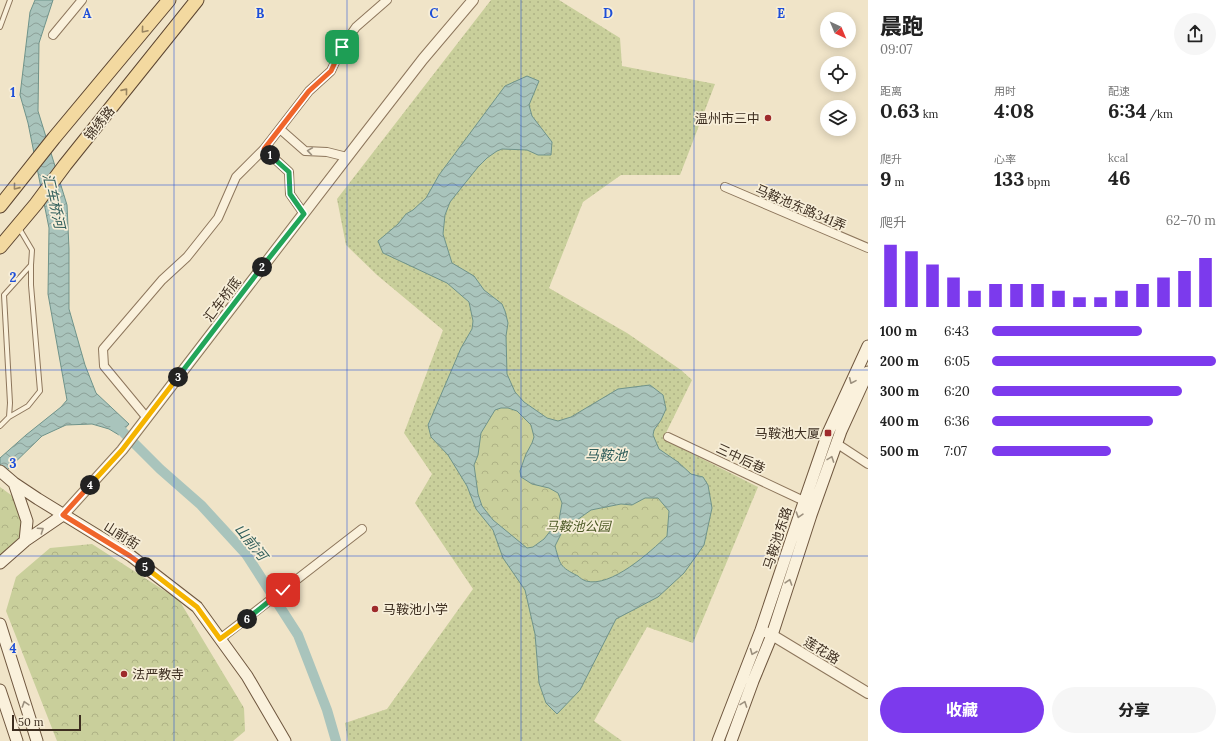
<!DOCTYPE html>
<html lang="zh">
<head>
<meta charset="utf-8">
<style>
	:root { --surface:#fff; --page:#f6f6f6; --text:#222; --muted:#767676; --accent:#7c3aed }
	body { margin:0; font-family:Lora,"Noto Sans SC",serif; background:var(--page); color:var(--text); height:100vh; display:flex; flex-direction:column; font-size:15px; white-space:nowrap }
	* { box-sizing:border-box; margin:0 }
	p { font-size:13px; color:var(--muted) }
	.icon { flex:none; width:22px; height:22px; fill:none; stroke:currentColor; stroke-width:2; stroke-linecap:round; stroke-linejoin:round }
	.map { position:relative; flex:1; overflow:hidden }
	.drawer { display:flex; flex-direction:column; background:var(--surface); width:360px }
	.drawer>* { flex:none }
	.needle { width:26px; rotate:136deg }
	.controls { position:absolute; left:820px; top:12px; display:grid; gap:8px }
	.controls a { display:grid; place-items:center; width:36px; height:36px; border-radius:50%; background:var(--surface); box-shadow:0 2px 10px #0003; font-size:20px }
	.scale { position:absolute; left:12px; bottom:10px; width:69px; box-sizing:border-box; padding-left:4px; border:2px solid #3d2e20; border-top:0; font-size:11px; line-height:14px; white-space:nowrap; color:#3d2e20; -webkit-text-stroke:3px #f7eed8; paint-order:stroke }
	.pin { position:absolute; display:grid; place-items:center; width:34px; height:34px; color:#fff; margin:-17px; border-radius:8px; box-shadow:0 2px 6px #0006 }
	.km { position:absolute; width:20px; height:20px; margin:-10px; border-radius:50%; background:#222; color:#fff; font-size:11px; line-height:20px; text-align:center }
	.round { display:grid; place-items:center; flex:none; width:42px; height:42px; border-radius:21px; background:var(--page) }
	.overview { display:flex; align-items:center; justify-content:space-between; height:68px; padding:0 12px }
	h1 { font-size:22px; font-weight:800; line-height:30px }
	.figures { display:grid; grid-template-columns:repeat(3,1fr); gap:6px; height:68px; padding:4px 12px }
	.figures div { display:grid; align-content:center }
	.figures b { font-size:20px; font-weight:800 }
	.figures small { font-size:11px; font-weight:400 }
	.figures p { font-size:11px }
	.chart { height:112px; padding:8px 12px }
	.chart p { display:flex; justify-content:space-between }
	.chart svg { width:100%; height:72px; margin-top:4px; stroke:var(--accent); stroke-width:6 }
	.primary-button { display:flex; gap:8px; margin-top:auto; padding:8px 12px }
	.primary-button a { flex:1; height:46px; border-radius:24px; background:var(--accent); color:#fff; font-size:16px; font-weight:800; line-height:46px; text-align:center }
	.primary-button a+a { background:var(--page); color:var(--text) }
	ul { padding:0 12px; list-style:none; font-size:13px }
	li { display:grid; grid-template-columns:64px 48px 1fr; align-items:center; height:30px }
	li i { height:10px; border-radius:5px; background:var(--accent) }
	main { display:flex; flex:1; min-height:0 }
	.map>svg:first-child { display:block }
	.grass { fill:url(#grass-dots) }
	.forest { fill:url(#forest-crowns) }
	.water { fill:url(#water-waves); stroke:#6f938a; fill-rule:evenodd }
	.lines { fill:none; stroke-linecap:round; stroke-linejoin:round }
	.canal { stroke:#a9c4bc; stroke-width:10 }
	.service-casing { stroke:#8d765c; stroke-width:6 }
	.minor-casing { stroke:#8d765c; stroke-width:10 }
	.tertiary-casing { stroke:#8d765c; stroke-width:12 }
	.secondary-casing { stroke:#6f573f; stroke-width:13 }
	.primary-casing { stroke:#5b4430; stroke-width:15 }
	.service { stroke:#faf1dc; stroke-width:4 }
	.minor { stroke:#faf1dc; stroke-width:8 }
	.tertiary { stroke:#faf1dc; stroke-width:10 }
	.secondary { stroke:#faf1dc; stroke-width:11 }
	.primary { stroke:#f3d9a0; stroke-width:13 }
	.oneway { stroke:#988460 }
	.oneway2 { stroke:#9c907e }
	.split-1-casing { stroke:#fff; stroke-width:8 }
	.split-2-casing { stroke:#fff; stroke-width:8 }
	.split-3-casing { stroke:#fff; stroke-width:8 }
	.split-4-casing { stroke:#fff; stroke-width:8 }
	.split-5-casing { stroke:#fff; stroke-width:8 }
	.split-6-casing { stroke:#fff; stroke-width:8 }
	.split-7-casing { stroke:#fff; stroke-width:8 }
	.split-1 { stroke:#f0652b; stroke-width:5 }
	.split-2 { stroke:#22a559; stroke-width:5 }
	.split-3 { stroke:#22a559; stroke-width:5 }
	.split-4 { stroke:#f5b400; stroke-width:5 }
	.split-5 { stroke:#f0652b; stroke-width:5 }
	.split-6 { stroke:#f5b400; stroke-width:5 }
	.split-7 { stroke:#22a559; stroke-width:5 }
	.grid { fill:none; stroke:#1d4ed8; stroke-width:1; stroke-opacity:0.55 }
	.poi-dot { fill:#9e2a2b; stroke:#f7eed8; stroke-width:1.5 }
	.labels { text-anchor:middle; stroke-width:3.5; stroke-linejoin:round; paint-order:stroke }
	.poi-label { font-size:13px; fill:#3d2e20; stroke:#f7eed8; text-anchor:end }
	.street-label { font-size:13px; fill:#3d2e20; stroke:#f7eed8 }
	.park-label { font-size:13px; font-style:italic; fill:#4d5a26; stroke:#f7eed8 }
	.water-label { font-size:14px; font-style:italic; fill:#2f5d5a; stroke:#f7eed8 }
	.grid-label { font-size:13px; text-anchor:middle; font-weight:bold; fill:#1d4ed8; stroke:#f7eed8; stroke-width:3.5; stroke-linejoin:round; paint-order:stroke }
</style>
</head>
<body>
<main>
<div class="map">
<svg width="868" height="741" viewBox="0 0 868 741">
	<defs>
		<pattern id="grass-dots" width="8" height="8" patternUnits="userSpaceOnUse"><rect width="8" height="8" fill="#c9cf9b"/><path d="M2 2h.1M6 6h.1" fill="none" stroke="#aeb285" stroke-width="1.8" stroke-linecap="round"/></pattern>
		<pattern id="forest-crowns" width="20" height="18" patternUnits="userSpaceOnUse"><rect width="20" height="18" fill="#c9cf9b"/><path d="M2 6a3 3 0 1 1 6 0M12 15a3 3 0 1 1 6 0" fill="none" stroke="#aeb285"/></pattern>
		<pattern id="water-waves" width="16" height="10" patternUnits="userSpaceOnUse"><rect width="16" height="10" fill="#a9c4bc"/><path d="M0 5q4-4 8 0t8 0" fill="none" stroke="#8ba098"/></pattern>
	</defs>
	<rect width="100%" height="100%" fill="#f0e4c8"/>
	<path class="grass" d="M491,0H559L620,38L622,66L715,84L680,175H621L583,202L549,288L627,333L681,370L692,380L663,439L758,487L693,643L647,627L594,721L622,741H348L345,723L387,709L473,589L415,503L432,474L404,433L443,330L377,275L346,245L337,199Z"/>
	<path class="forest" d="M501,408C511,407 516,410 523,417C548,441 517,452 521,477L532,484L549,488L558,493L562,503L559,520L544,539L533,547L527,548L493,520L482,506L478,494L474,465L478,455L481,433L495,410Z
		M0,487L18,500L23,516L24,536L0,558Z
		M645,498H658L669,511L667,537C649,552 612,588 586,581C583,580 580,577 578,576C560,567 561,565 555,546L563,530L591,510L621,504L632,505Z
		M92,544L179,600L244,708L245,731L233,741H57L6,611L16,577L50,548Z"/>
	<path class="water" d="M35,0H53L39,43L38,111L67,205L69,249V309L85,365L96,393L129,424L119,435L109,429L92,424L66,425L42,436L0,477V458L26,435L61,407L67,400L48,294L49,228L28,123L20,95L30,12Z
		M527,76L539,81L529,105L532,116L552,142L551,155H538L527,150L502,149L497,151L487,158L478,167L450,202L445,215L443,234L452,263L474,276L484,290L502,304L505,311L508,323L506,336L507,374L515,392L524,402L547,418L558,421L571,417L618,389L650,385L663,395L666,409L661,420L654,430L653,435L659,449L678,462L691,474L703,477L708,485L712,508L704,545L684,573L658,597L616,619L580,690L557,714L546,703L539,683L535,634L525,590L503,558L493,530L476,509L467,486L448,455L431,437L428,425L461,348L472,329L473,321L469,302L447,283L383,253L378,241L398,224L406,214L413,210L426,198L439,175L505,86ZM501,408H508L517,411L531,425L534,437L532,443L526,454L520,471L521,477L532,484L549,488L558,493L562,503L559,520L544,539L533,547L527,548L493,520L482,506L478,494L474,465L478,455L481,433L495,410ZM645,498H658L669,511L667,536C650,552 611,588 586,581C583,580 580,578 578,576C560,567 560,565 555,546L563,530L591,510L621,504L632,505Z"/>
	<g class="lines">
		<path class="canal" d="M113,422L160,469L201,505L246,554L298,635L327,710L336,741"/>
		<defs>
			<path id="service" d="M0,27L10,0
				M9,417L28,406L40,391L31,285V265
				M0,426L9,417L10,403L4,295L31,265L32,250L19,228"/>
			<path id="minor" d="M53,35L82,0
				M280,129L305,151L327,152L347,157
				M264,149L289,172L290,194L304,214
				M725,187L868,248
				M147,418L104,366L103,349L162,280L187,257L218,218L236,177L264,149L309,91L331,71L342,47L356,27L387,0
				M668,437L804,501
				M836,443L868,464
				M220,639L362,529"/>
			<path id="tertiary" d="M63,515L122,450L361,139L423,59L473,0
				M761,630L772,635L868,693"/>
			<path id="secondary" d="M0,471L14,483L38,499L131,556L197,607L247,676L285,741
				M14,483L27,521L25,541
				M0,563L25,541L63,515
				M0,624L37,741
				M0,690L17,741
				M718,741L761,630L801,511L828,433L868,346
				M731,741L753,681L772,635L811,515L841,431L868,372"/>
			<path id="primary" d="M0,206L54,138L169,0
				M0,247L36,204L65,165L197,0"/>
		</defs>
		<use href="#service" class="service-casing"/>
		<use href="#minor" class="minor-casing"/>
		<use href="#tertiary" class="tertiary-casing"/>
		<use href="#secondary" class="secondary-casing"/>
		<use href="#primary" class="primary-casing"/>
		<use href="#service" class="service"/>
		<use href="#minor" class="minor"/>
		<use href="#tertiary" class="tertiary"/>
		<use href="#secondary" class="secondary"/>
		<use href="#primary" class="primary"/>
	</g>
	<defs><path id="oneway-chevron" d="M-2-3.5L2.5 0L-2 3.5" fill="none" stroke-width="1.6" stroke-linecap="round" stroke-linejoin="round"/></defs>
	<g class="oneway">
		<use href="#oneway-chevron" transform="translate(144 30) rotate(130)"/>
		<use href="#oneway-chevron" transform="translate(125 91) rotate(-51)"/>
		<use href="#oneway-chevron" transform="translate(16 187) rotate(129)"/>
	</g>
	<g class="oneway2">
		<use href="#oneway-chevron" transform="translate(310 151) rotate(-172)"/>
		<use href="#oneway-chevron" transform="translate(852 381) rotate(114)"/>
		<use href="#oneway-chevron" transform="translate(831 459) rotate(-70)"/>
		<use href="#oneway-chevron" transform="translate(799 515) rotate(108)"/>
		<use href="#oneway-chevron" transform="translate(41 530) rotate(-34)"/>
		<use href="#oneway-chevron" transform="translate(789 582) rotate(-72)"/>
		<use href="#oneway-chevron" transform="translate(753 652) rotate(112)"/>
		<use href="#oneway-chevron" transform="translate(25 704) rotate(-108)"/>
		<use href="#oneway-chevron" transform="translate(744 704) rotate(-70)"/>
	</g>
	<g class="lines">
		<defs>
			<path id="split-1" d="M270,155L264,149L309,91L331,71L342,47"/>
			<path id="split-2" d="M262,267L304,214L290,194L289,172L270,155"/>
			<path id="split-3" d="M178,377L262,267"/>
			<path id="split-4" d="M90,485L122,450L178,377"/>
			<path id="split-5" d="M90,485L63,515L130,556L145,567"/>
			<path id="split-6" d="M145,567L197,607L220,639L247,619"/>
			<path id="split-7" d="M247,619L283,590"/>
		</defs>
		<use href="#split-1" class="split-1-casing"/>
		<use href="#split-2" class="split-2-casing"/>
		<use href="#split-3" class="split-3-casing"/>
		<use href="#split-4" class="split-4-casing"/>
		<use href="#split-5" class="split-5-casing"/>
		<use href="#split-6" class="split-6-casing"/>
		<use href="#split-7" class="split-7-casing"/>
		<use href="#split-1" class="split-1"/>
		<use href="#split-2" class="split-2"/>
		<use href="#split-3" class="split-3"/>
		<use href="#split-4" class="split-4"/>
		<use href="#split-5" class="split-5"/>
		<use href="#split-6" class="split-6"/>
		<use href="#split-7" class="split-7"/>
	</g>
	<path class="grid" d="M174,0V741M347,0V741M521,0V741M694,0V741M0,185H868M0,370H868M0,556H868"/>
	<g class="poi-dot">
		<circle cx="768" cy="118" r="4"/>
		<rect x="824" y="429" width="8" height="8" rx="2"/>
		<circle cx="375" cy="609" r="4"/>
		<circle cx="124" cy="674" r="4"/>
	</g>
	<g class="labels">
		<g class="poi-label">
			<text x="760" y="123">温州市三中</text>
			<text x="820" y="438">马鞍池大厦</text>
			<text x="383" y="614" text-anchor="start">马鞍池小学</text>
			<text x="132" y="679" text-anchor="start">法严教寺</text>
		</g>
		<g class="street-label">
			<text transform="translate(99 123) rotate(-51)" y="5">锦绣路</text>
			<text transform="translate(801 207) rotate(23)" y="5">马鞍池东路341弄</text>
			<text transform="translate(222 299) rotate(-53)" y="5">汇车桥底</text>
			<text transform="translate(741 458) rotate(25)" y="5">三中后巷</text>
			<text transform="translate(122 535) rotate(32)" y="5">山前街</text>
			<text transform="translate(777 538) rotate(-72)" y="5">马鞍池东路</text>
			<text transform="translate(822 650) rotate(31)" y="5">莲花路</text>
		</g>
		<g class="park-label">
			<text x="578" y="531">马鞍池公园</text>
		</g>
		<g class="water-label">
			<text transform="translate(54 201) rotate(77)" y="5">汇车桥河</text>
			<text x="606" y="460">马鞍池</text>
			<text transform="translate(251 542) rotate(51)" y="5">山前河</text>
		</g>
	</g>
	<g class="grid-label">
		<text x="87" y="18">A</text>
		<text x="260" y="18">B</text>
		<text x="434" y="18">C</text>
		<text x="608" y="18">D</text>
		<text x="781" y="18">E</text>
		<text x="13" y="97">1</text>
		<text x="13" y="282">2</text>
		<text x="13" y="468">3</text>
		<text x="13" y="653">4</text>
	</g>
</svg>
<div class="controls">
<a><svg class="needle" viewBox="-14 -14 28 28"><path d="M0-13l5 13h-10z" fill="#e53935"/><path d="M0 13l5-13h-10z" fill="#767676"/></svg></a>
<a><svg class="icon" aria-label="locate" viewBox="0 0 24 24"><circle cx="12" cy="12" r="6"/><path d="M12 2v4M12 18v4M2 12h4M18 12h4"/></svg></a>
<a><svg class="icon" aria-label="layers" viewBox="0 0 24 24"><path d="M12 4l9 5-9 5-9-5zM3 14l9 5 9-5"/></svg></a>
</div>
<div class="scale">50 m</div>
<div class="pin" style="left:342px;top:47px;background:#1e9e55"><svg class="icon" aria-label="arrive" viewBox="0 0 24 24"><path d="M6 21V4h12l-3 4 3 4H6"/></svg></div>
<div class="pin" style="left:283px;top:590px;background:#d93025"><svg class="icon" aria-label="check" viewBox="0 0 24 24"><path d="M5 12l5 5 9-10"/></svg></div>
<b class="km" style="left:270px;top:155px">1</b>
<b class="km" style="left:262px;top:267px">2</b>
<b class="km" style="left:178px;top:377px">3</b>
<b class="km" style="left:90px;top:485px">4</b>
<b class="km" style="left:145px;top:567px">5</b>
<b class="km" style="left:247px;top:619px">6</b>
</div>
<section class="drawer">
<div class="overview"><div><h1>晨跑</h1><p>09:07</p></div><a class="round"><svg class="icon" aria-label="share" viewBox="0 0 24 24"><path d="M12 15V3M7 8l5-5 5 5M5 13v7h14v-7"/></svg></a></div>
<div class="figures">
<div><p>距离</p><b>0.63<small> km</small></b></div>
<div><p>用时</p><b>4:08</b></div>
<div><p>配速</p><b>6:34<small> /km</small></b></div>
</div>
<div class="figures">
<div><p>爬升</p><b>9<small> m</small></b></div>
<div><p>心率</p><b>133<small> bpm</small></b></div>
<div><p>kcal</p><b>46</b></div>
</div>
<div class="chart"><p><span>爬升</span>62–70 m</p>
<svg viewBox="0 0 160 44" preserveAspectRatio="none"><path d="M5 44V6M15 44V10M25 44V18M35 44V26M45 44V34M55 44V30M65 44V30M75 44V30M85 44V34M95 44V38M105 44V38M115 44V34M125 44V30M135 44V26M145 44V22M155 44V14"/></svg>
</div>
<ul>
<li><b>100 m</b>6:43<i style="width:67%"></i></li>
<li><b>200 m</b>6:05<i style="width:100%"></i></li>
<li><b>300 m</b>6:20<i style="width:85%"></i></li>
<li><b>400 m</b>6:36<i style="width:72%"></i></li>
<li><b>500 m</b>7:07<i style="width:53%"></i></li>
</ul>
<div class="primary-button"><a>收藏</a><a>分享</a></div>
</section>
</main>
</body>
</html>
